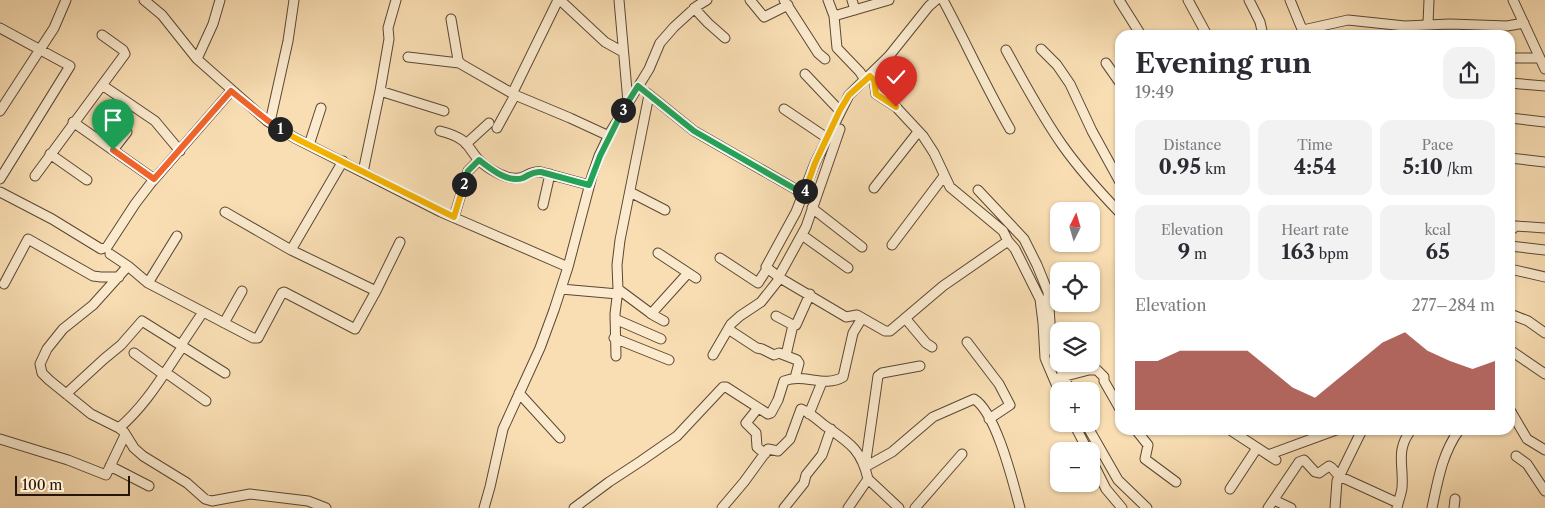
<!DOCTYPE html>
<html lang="en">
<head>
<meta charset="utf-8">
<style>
	:root { --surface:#fff; --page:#f2f2f3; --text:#2b2b33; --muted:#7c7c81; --accent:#8f2418 }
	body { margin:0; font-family:"Libre Caslon Text",serif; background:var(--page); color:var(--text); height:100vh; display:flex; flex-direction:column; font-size:19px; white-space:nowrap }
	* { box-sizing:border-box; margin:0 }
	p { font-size:16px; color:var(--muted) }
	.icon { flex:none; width:28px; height:28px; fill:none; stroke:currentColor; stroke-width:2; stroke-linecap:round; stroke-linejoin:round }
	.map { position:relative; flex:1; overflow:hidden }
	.details { position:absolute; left:1115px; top:30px; width:400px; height:405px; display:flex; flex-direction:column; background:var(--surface); border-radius:15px; box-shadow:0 1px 4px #0004 }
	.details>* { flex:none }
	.needle { width:32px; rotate:5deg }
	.fabs { position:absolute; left:1050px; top:202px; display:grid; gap:10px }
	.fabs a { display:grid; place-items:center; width:50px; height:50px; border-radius:10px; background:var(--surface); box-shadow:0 1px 4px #0004; font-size:25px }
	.scale { position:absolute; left:15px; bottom:12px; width:115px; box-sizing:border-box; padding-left:5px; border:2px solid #25150a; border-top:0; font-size:14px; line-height:18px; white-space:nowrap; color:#25150a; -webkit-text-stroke:4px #fbeace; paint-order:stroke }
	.pin { position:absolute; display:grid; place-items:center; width:42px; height:42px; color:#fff; margin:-51px -21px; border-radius:50% 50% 50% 0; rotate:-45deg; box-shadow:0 0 5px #0007 }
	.pin .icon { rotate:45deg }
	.km { position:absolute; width:25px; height:25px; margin:-12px; border-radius:50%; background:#222; color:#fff; font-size:14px; line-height:25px; text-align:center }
	.round { display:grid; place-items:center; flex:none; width:52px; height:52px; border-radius:15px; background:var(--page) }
	.overview { display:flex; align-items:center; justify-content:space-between; height:85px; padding:0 20px }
	h1 { font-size:28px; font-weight:700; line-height:38px }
	.metrics { display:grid; grid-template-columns:repeat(3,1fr); gap:8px; height:85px; padding:5px 20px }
	.metrics div { display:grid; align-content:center; border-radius:12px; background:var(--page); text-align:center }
	.metrics b { font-size:21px; font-weight:700 }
	.metrics small { font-size:14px; font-weight:400 }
	.metrics p { font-size:14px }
	.chart { height:140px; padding:10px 20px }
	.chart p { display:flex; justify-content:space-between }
	.chart svg { width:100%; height:90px; margin-top:5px; fill:var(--accent); opacity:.7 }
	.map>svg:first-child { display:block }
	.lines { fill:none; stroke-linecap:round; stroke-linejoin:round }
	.street-casing { stroke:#5a4734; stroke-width:11 }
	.street { stroke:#fbeace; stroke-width:9 }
	.split-1-casing { stroke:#fff; stroke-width:10 }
	.split-2-casing { stroke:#fff; stroke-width:10 }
	.split-3-casing { stroke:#fff; stroke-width:10 }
	.split-4-casing { stroke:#fff; stroke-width:10 }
	.split-5-casing { stroke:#fff; stroke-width:10 }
	.split-1 { stroke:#f0652b; stroke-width:6 }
	.split-2 { stroke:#f5b400; stroke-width:6 }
	.split-3 { stroke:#22a559; stroke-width:6 }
	.split-4 { stroke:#22a559; stroke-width:6 }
	.split-5 { stroke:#f5b400; stroke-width:6 }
</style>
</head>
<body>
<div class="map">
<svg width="1545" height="508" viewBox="0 0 1545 508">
	<rect width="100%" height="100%" fill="#f9deb3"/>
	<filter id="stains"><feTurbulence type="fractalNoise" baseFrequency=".004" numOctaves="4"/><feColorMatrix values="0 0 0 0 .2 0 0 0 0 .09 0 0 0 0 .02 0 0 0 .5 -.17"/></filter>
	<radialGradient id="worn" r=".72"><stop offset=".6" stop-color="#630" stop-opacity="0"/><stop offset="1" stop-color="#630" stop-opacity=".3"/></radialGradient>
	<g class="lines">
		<defs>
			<path id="street" d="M144,0L162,15L197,59L267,121L295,138L441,212L568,267
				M560,0L605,42L623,52
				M619,0L628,102
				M750,0L764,17L788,5
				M784,0L818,53L825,59
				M828,0L834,16L837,48L860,72L865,80
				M852,0L855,10
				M936,0L929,6L889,56L849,95L815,163L796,212L766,267L780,278L846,317L857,315L885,331H890L943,286L1008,241
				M943,0C966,43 986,87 1010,129
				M1119,0L1141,35
				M1188,0L1207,35
				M1249,0L1260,22L1263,35
				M1290,0L1304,34
				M1513,0L1545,69
				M694,8L708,23L725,38
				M834,16L889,0
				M451,19L458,60L461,64L515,95L570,118L609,136
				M1428,24L1429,0
				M0,28L70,66L0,179
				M1303,30L1348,20L1405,26L1450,24L1507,26L1524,23
				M1041,49L1057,65L1070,84L1092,131L1120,182
				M1006,50C1024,82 1041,115 1063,146C1080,170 1100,192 1120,213
				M408,57L459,63
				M1510,58H1540
				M197,59L213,24L220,0
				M1106,63L1120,83
				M805,74L840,111
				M870,75L874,80L876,94L896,107L923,136L934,153L950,187L1003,231L1008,241L1015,249L1040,299L1043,323L1045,358L1059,391
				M1510,83L1545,86
				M102,85L155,121L180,151
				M380,91L389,39L388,28L396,0
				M647,93L694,131L804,194
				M512,94L558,0
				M784,109L827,138
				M0,111L54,28L66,0
				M1510,118L1545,122
				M73,122L154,179
				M270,122L288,41L294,0
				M497,128L515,95
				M440,131C448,133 455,135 462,140C468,144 472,152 477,158C484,166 497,174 507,177C526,182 527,170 541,172L589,185
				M466,144L489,123
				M309,145L321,108
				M113,150L127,132
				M50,154L87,180
				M1510,158L1545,162
				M363,172L380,91L444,111
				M35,176L125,54L123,50L102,35
				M874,188L918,132
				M978,190L1024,239L1037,265L1048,292L1051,338L1053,351L1070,391
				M0,192L52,219L101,249L107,247L135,204L151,183L231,91
				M630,192L665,210
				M543,205L550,174
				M812,208L862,247
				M225,212L291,250L376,291L400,242
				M454,217L468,171L479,160
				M1510,231L1516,226L1545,228
				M802,235L848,268
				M892,245L944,176
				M1510,246L1545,250
				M291,250L343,161
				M658,253L696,278
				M110,254L128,266L148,283L253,338H258L282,293L284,292L355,329L376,291
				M720,258L758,283L767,269
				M128,266L93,305L63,329L47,349L40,364L42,373L49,380L91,414L119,428L124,432L134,448L143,456L187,483L205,499L212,501L250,494L308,501L326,508
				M1510,269L1545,277
				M779,276L806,227L840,129
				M148,283L177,236
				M4,284L28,239L93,276L101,277H119
				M561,289L618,294
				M618,289L653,315L664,321
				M651,314L688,273
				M1510,314L1528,321L1545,333
				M776,316L793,325L786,355
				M905,318L926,343L932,347
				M615,319L661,339
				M224,323L242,291
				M793,325H796L810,294
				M728,329L757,348L762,349L774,355L779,353L797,360L799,363L795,378
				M614,338L669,360
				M967,342L999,384L1010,405L989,419
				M181,345L203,312
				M1510,350L1545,374
				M134,353L163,374
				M713,355L731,324L740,316L761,302L780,278
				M616,356L615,314L618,289L617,265L620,240L649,95
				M920,366L882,373L878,376L865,467L892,452L933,417L974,399C996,412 1013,482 1020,508
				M165,372L206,401
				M1058,378L1089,370H1097L1104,377V381L1120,409
				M519,393L560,438
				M66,394L104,359L121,345L142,321L225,373
				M758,408L746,423L756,433L757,447L765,454
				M1510,410L1527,439L1545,450
				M809,414L822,382
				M1074,424L1088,451
				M1086,424L1118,480L1147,508
				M119,428C146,405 163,375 183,346
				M1136,430L1148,445L1145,459L1176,482
				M1230,430L1276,460
				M0,439L68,460L106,475L125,435
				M1268,455L1336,430
				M1516,456L1527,464L1545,491
				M1091,459L1106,489L1122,508
				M110,466L149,486
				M1230,489L1257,448
				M1274,500L1291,508
				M484,508L490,487L503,429L540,348L554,310L568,267L592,176L599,156L611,131L649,69L660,43L674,27L697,6L707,0
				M574,508L609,482L641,461L677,436L723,387H726L768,414L771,413L778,400L784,381C804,373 824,388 843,377L853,333L862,318
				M722,508L744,482L768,449L778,451L790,439L801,409C809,412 817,419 824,425C848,442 861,448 868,479
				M784,508L804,483L806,475L822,455L831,429
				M848,508L868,479L899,508
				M915,508L962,454
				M1268,508L1299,462L1304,460L1315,472L1319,473L1329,466L1332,468L1339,476L1398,503
				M1335,508L1337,481L1362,430
				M1397,508C1398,502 1401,495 1402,488C1404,465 1395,451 1411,430
				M1432,508C1438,480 1442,454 1459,430
				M1454,508L1455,499"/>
		</defs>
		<use href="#street" class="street-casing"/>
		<use href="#street" class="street"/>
	</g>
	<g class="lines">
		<defs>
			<path id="split-1" d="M113,150L154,179L231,91L267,120L280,129"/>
			<path id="split-2" d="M280,129L295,138L454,217L464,184"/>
			<path id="split-3" d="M464,184L468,171L479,160C491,169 507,183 523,178C530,175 532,171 541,172L589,185L600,156L623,110"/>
			<path id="split-4" d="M623,110L638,86L694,131L804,194L805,191"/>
			<path id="split-5" d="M805,191L815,163L840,110L849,95L870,76L874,80L876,94L896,107"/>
		</defs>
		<use href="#split-1" class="split-1-casing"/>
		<use href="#split-2" class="split-2-casing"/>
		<use href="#split-3" class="split-3-casing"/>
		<use href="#split-4" class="split-4-casing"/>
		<use href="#split-5" class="split-5-casing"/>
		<use href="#split-1" class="split-1"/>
		<use href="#split-2" class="split-2"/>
		<use href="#split-3" class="split-3"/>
		<use href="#split-4" class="split-4"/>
		<use href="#split-5" class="split-5"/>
	</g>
	<rect width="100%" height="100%" filter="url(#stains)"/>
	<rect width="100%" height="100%" fill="url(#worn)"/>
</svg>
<div class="fabs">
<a><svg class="needle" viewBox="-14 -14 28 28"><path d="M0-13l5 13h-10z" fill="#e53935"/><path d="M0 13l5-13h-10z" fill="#7c7c81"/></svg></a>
<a><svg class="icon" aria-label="locate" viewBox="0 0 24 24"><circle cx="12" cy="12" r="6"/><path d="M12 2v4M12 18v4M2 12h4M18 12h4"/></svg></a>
<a><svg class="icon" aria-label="layers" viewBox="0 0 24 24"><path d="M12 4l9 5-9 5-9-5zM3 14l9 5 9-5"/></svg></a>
<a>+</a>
<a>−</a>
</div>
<div class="scale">100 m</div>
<div class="pin" style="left:113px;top:150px;background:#1e9e55"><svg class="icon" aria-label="arrive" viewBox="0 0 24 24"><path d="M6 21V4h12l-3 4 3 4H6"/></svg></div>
<div class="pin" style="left:896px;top:107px;background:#d93025"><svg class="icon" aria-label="check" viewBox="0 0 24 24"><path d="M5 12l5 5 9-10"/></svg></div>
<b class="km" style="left:280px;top:129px">1</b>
<b class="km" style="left:464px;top:184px">2</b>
<b class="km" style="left:623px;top:110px">3</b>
<b class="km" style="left:805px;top:191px">4</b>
<section class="details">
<div class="overview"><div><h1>Evening run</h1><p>19:49</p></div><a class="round"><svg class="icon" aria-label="share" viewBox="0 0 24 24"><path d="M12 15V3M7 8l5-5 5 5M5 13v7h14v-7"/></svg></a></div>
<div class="metrics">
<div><p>Distance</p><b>0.95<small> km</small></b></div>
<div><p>Time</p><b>4:54</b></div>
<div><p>Pace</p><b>5:10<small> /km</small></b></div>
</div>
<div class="metrics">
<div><p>Elevation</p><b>9<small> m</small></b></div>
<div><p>Heart rate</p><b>163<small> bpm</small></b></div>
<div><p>kcal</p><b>65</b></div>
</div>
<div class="chart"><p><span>Elevation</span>277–284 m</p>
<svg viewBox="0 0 160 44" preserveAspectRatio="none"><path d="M0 44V20L10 20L20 15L30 15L40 15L50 15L60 24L70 33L80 38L90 29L100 20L110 11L120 6L130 15L140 20L150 24L160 20V44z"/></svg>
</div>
</section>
</div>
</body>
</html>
